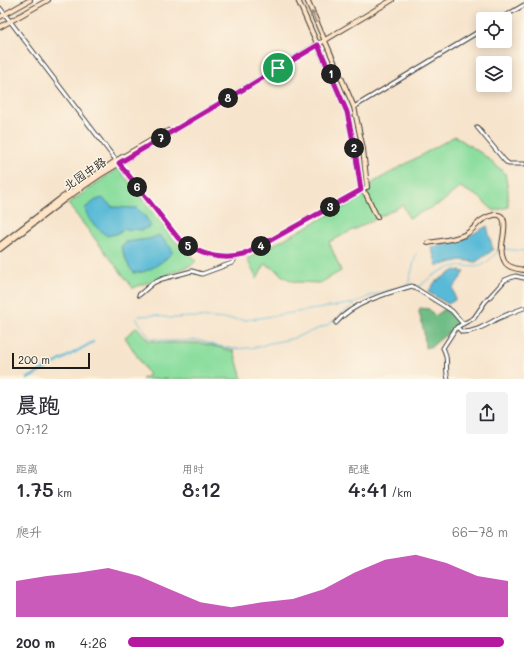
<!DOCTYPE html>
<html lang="zh">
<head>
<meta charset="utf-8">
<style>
	:root { --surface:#fff; --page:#f2f2f3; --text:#2b2b33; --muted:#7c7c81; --accent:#b5179e }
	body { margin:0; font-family:Mali,"LXGW WenKai TC",sans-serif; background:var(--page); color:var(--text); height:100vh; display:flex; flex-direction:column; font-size:15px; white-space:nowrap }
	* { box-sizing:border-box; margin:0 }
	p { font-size:13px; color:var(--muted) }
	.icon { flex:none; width:22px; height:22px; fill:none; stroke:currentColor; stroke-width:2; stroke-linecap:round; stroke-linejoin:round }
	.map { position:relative; height:379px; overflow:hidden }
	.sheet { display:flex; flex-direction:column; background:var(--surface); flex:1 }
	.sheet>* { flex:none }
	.fabs { position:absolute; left:476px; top:12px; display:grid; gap:8px }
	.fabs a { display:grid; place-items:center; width:36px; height:36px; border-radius:4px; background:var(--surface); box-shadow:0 2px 10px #0003; font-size:20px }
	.scale { position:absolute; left:12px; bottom:10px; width:78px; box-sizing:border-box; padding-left:4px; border:2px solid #1c1c1c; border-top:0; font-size:11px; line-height:14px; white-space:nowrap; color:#1c1c1c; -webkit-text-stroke:3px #fcf5e5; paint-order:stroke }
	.pin { position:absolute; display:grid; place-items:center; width:34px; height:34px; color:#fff; margin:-17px; border:2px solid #fff; border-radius:50%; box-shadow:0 1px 4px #0007 }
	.km { position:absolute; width:20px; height:20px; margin:-10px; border-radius:50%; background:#222; color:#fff; font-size:11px; line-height:20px; text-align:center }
	.round { display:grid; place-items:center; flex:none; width:42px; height:42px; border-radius:4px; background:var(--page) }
	.overview { display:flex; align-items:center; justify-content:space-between; height:68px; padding:0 16px }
	h1 { font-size:22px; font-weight:600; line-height:30px }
	.stats { display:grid; grid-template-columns:repeat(3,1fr); gap:6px; height:68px; padding:4px 16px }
	.stats div { display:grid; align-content:center }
	.stats b { font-size:20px; font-weight:600 }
	.stats small { font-size:11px; font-weight:400 }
	.stats p { font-size:11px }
	.chart { height:112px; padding:8px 16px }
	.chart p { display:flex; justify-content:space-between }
	.chart svg { width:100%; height:72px; margin-top:4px; fill:var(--accent); opacity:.7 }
	ul { padding:0 16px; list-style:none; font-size:13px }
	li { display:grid; grid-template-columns:64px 48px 1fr; align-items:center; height:30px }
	li i { height:10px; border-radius:5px; background:var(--accent) }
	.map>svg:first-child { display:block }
	.green { fill:#8cde9f; stroke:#547d5e }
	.forest { fill:#71bd86; stroke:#466c51 }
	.water { fill:#59bad7; stroke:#3a6b7a }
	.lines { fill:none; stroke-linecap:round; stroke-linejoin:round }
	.stream { stroke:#59bad7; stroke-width:1 }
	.canal { stroke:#59bad7; stroke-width:2.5 }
	.street-casing { stroke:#3d3a36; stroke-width:5 }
	.secondary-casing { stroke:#3d3a36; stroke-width:6 }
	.street { stroke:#fff; stroke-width:3 }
	.secondary { stroke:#ffe4c6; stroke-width:4 }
	.oneway { stroke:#998a7a }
	.route-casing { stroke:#fff; stroke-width:8 }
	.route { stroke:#b5179e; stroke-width:5 }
	.labels { text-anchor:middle; stroke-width:3; stroke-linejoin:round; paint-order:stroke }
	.street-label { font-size:12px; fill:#1c1c1c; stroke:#fcf5e5 }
</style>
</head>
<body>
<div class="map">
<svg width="524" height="379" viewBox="0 0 524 379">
	<rect width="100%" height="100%" fill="#fcf5e5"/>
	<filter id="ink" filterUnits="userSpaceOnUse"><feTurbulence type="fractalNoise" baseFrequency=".025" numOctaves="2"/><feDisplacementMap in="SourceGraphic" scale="8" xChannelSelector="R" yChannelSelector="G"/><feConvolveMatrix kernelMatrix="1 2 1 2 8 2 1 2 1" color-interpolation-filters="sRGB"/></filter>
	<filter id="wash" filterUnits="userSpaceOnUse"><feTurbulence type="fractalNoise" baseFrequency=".012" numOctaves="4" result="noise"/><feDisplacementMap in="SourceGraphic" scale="16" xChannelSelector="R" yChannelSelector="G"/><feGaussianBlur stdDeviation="0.9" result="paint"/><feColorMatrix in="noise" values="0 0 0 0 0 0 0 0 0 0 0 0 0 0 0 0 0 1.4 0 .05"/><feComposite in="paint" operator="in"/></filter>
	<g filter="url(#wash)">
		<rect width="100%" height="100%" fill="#f7e4cc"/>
		<path class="green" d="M455,136L481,153L505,173L508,190V207L494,211L479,197L460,187L441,203L409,218L403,205L329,242L341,271L320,283L295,282L282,276L277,270L265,264L257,279L247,259L349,204L374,182Z
			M118,168L172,238L196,261L192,265L133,288L68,204Z
			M137,327L148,340L166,343H200L234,351L242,379H142L149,375L125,337Z"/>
		<path class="forest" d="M420,308L429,309L435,316L445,309L460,323L432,346L425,348L424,332L419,312Z"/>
		<path class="water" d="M102,198L113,207L137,208L145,216L151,226L142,230L125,229L116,234L107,236C96,227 88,222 85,208L96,200Z
			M487,226L493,250L476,262L461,260L437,266L431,247L460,241Z
			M159,235L172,249V253C162,263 148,273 134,273L129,267L121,247L125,242L149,239Z
			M455,270L465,272L453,288L455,300L448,304L428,292L435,282Z"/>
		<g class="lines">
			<path class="stream" d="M503,249L524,251
				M416,286L419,287C430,277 442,268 458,266C465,265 472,268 480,266C488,263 493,255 500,250
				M401,287L410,284L409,282L416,254
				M139,316L155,315L170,318L193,317L246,320L355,303L370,296L398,288
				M136,318L150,338L169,341L198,340L214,345L234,349L258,347L270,343L291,339L328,325L354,304"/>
			<path class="canal" d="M27,379L93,342"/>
		</g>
	</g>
	<g filter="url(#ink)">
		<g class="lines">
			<defs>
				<path id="street" d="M0,8L131,180L178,238L187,246L207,255L217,257H236L244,255L367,187
					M500,19L524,5
					M354,107L483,29
					M477,127L505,161L509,164H524
					M139,295L153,283L162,279L192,271L202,274L232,263L236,257
					M336,323C352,303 387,293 412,286L452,311L463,324
					M457,327L474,318L485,302L505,280L515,276L524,278
					M448,379C444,367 450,360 443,348L454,331L457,327L462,332C476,332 486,325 497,319C506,315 515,311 524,308"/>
				<path id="secondary" d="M298,0L347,112L355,151L361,190L366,194L377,217
					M307,0L354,107L363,149L367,187
					M0,17L30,0
					M0,27L48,0
					M428,243C439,241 453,240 464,235C476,230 476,219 494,215C511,212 502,238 502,247C501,251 503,258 505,262C508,268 518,269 524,270
					M0,245L60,199L117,160L168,131
					M0,249L65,199L100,175L392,0"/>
			</defs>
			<use href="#street" class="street-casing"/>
			<use href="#secondary" class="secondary-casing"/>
			<use href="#street" class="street"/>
			<use href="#secondary" class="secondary"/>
		</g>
		<defs><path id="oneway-shaft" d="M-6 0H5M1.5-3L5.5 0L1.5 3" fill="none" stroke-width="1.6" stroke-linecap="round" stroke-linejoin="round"/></defs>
		<use class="oneway" href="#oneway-shaft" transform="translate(314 17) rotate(-113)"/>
	</g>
	<g class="lines" filter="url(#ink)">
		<defs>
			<path id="route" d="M318,45L347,112L355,151L361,190L244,255C219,261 197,254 178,238L119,163Z"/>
		</defs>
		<use href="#route" class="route-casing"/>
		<use href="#route" class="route"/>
	</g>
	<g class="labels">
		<g class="street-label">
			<text transform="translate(85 174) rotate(-34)" y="4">北园中路</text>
		</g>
	</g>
</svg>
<div class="fabs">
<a><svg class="icon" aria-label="locate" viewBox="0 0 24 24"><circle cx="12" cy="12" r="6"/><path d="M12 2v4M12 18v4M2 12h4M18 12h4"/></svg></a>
<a><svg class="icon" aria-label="layers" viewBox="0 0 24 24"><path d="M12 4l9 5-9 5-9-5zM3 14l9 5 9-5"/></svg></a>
</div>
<div class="scale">200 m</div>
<div class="pin" style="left:278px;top:68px;background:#1e9e55"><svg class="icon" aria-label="arrive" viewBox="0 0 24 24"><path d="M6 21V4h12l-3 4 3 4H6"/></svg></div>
<b class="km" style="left:331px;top:74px">1</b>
<b class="km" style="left:354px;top:148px">2</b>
<b class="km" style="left:330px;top:207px">3</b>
<b class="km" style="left:261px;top:246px">4</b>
<b class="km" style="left:188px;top:246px">5</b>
<b class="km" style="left:137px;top:187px">6</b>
<b class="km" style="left:161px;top:138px">7</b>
<b class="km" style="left:228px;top:98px">8</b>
</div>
<section class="sheet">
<div class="overview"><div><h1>晨跑</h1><p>07:12</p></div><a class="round"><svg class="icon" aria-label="share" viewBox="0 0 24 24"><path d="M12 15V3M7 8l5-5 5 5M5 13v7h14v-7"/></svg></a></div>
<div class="stats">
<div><p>距离</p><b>1.75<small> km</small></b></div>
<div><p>用时</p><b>8:12</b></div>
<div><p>配速</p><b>4:41<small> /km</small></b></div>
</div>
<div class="chart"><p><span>爬升</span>66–78 m</p>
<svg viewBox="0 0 160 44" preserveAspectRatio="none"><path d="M0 44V22L10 19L20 17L30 14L40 19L50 27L60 35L70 38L80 35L90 33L100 27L110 17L120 9L130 6L140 11L150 19L160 22V44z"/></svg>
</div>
<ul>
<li><b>200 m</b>4:26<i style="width:99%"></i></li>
</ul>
</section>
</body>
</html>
